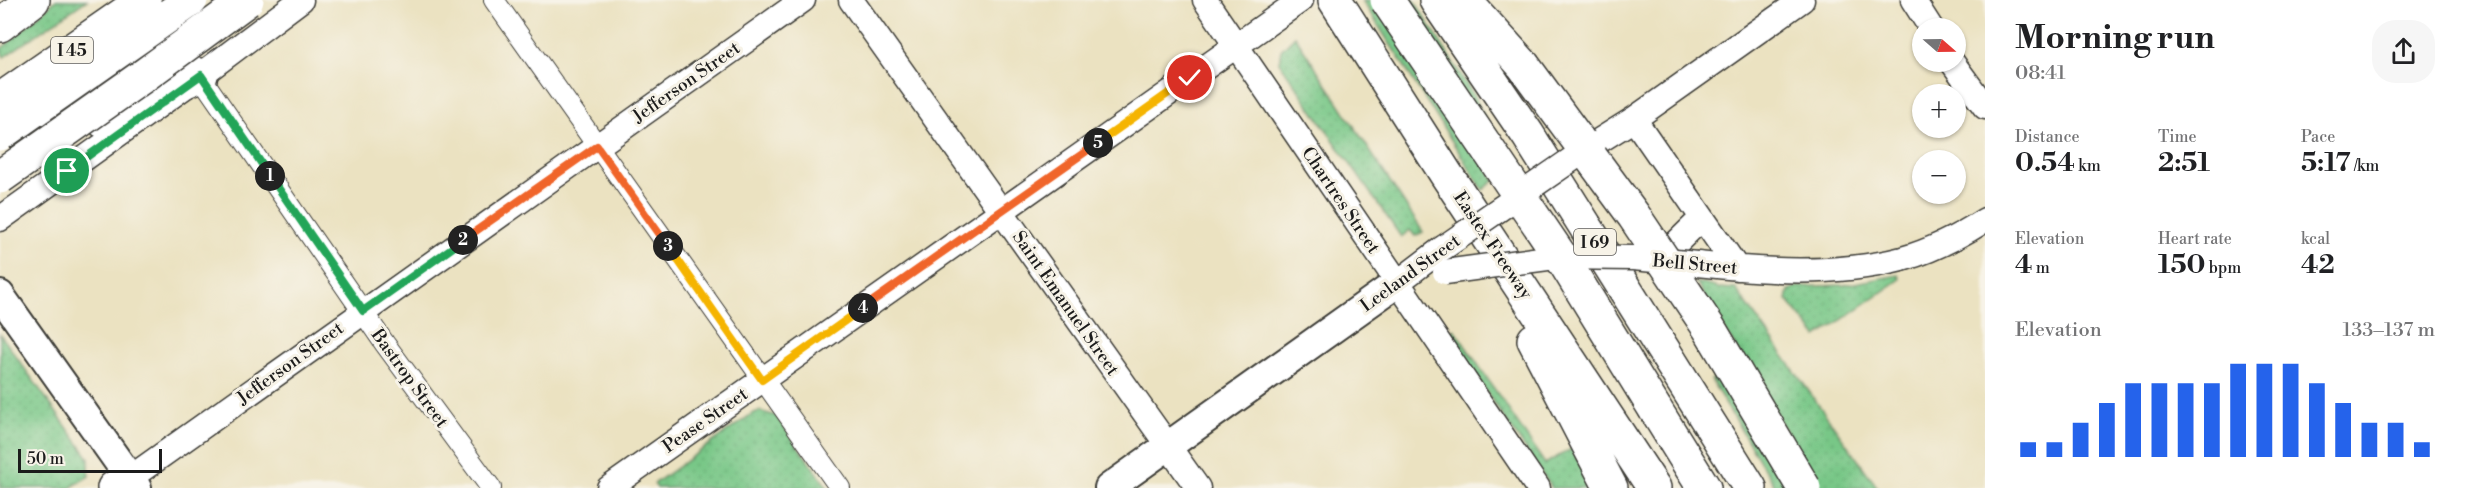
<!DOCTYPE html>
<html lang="en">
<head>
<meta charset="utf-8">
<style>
	:root { --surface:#fff; --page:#f6f6f6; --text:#202124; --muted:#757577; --accent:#2563eb }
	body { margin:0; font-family:"Libre Bodoni",serif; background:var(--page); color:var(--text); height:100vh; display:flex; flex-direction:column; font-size:22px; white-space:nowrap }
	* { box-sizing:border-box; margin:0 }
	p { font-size:20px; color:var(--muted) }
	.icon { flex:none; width:33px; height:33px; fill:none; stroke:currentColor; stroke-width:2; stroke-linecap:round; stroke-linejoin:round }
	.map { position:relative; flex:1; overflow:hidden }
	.details { display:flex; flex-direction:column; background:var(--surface); width:480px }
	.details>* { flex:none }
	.needle { width:39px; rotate:110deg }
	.fabs { position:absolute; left:1912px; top:18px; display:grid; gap:12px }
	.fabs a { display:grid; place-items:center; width:54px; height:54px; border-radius:50%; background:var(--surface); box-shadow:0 2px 4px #0004; font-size:30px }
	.scale { position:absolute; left:18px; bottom:15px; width:144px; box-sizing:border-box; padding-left:6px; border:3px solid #1c1c1c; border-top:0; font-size:16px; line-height:21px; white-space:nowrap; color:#1c1c1c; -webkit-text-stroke:4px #f7f3e8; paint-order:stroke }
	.pin { position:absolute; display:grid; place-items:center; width:51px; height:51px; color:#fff; margin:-26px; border:3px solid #fff; border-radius:50%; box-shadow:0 2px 6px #0007 }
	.km { position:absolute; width:30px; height:30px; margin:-15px; border-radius:50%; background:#222; color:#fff; font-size:16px; line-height:30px; text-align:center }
	.round { display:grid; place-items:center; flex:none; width:63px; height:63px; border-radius:24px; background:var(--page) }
	.overview { display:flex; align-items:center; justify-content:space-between; height:102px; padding:0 30px }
	h1 { font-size:33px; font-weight:700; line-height:45px }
	.metrics { display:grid; grid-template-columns:repeat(3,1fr); gap:9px; height:102px; padding:6px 30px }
	.metrics div { display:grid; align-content:center }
	.metrics b { font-size:26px; font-weight:700 }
	.metrics small { font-size:16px; font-weight:400 }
	.metrics p { font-size:16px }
	.chart { height:168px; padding:12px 30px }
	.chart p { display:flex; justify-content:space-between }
	.chart svg { width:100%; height:108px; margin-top:6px; stroke:var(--accent); stroke-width:6 }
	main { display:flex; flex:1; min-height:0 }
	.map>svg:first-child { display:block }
	.grass { fill:url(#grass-dots); stroke:#4a7252; stroke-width:1.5 }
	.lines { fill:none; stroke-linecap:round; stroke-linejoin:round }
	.minor-casing { stroke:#3b3a35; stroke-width:22 }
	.tertiary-casing { stroke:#3b3a35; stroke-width:27 }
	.secondary-casing { stroke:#3b3a35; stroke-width:32 }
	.motorway-casing { stroke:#3b3a35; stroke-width:36 }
	.minor { stroke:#fff; stroke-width:20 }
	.tertiary { stroke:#fff; stroke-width:24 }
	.secondary { stroke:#fff; stroke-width:28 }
	.motorway { stroke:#fff; stroke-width:33 }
	.tertiary-bridge-casing { stroke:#3b3a35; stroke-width:27; stroke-linecap:butt }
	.motorway-bridge-casing { stroke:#3b3a35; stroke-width:36; stroke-linecap:butt }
	.tertiary-bridge { stroke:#fff; stroke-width:24 }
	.motorway-bridge { stroke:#fff; stroke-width:33 }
	.split-1-casing { stroke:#fff; stroke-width:12 }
	.split-2-casing { stroke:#fff; stroke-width:12 }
	.split-3-casing { stroke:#fff; stroke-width:12 }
	.split-4-casing { stroke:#fff; stroke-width:12 }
	.split-5-casing { stroke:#fff; stroke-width:12 }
	.split-6-casing { stroke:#fff; stroke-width:12 }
	.split-1 { stroke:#22a559; stroke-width:8 }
	.split-2 { stroke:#22a559; stroke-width:8 }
	.split-3 { stroke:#f0652b; stroke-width:8 }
	.split-4 { stroke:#f5b400; stroke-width:8 }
	.split-5 { stroke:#f0652b; stroke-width:8 }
	.split-6 { stroke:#f5b400; stroke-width:8 }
	.labels { text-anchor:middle; stroke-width:6; stroke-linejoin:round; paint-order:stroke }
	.shield { fill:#f7f3e8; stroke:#5e5c59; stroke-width:1.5 }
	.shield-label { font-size:16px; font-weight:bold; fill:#1c1c1c }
	.street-label { font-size:18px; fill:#1c1c1c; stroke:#f7f3e8 }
</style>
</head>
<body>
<main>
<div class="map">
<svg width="1985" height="488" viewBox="0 0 1985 488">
	<defs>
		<pattern id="grass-dots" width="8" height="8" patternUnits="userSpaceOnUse" patternTransform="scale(1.5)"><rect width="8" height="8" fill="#78c787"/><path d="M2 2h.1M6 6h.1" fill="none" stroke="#67aa74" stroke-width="1.8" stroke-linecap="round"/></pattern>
	</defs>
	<rect width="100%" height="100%" fill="#f7f3e8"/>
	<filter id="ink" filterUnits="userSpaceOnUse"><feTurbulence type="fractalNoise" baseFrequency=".0167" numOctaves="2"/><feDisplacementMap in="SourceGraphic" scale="12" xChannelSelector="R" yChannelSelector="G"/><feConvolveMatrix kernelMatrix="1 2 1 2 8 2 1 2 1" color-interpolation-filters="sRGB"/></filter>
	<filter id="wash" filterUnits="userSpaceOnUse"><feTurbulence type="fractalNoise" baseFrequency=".008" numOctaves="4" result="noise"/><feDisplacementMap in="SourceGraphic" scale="24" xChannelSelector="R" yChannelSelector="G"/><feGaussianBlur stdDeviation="1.35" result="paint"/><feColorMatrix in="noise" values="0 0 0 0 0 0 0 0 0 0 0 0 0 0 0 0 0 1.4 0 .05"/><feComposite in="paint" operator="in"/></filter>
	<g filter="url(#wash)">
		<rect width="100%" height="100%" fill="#ebe2c1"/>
		<path class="grass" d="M56,0H87L4,57L0,50Z
			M1362,0H1375L1495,180L1483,190Z
			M1402,0H1414L1473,94L1499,147Z
			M1295,36L1423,232L1415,236L1410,230L1401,237L1279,62L1281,50Z
			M1898,275L1900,278L1899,280L1817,337L1787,300L1789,290L1796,287L1844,285Z
			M1696,282L1718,288L1736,289L1878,488H1820Z
			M1454,329L1545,464L1576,446L1597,488H1552L1447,334Z
			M0,334L89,458V476L70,488H0Z
			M1725,372L1795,488H1776L1711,380Z
			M759,411L776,416L828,488H657L654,484L752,414Z"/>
	</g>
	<g filter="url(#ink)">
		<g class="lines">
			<defs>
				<path id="minor" d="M494,0L840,488
					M156,12L385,344L491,488"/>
				<path id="tertiary" d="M851,0L1198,488
					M1205,0L1538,488
					M1913,0L1931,28
					M1952,62L1985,107
					M1634,119L1737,268
					M1594,144L1634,119L1802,0
					M0,219L201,75L301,0
					M1658,261L1702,218
					M1697,264C1763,271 1836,276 1902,259C1930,251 1960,236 1985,220
					M1397,283L1443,248
					M130,478L803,0
					M609,488L1301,0"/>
				<path id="secondary" d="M0,295L137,488
					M1109,488L1397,283"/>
				<path id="motorway" d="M1335,0L1446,174L1654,488
					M1436,0L1528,135L1750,488
					M1464,0L1523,65
					M0,25L33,0
					M103,121L128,103L201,75
					M1534,340L1611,488
					M1655,409L1704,488
					M114,488L130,478"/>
			</defs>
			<use href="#minor" class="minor-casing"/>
			<use href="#tertiary" class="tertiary-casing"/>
			<use href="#secondary" class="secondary-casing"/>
			<use href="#motorway" class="motorway-casing"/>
			<use href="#minor" class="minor"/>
			<use href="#tertiary" class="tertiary"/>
			<use href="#secondary" class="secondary"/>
			<use href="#motorway" class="motorway"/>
			<defs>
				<path id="tertiary-bridge" d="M1443,248L1594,144
					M1445,272L1555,257L1633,258L1697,264"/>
				<path id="motorway-bridge" d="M1387,0L1567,266L1655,409
					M1523,65L1634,216L1709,328L1804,488
					M0,100L144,0
					M0,134L191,0
					M0,177L146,74L247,0"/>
			</defs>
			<use href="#tertiary-bridge" class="tertiary-bridge-casing"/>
			<use href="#motorway-bridge" class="motorway-bridge-casing"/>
			<use href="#tertiary-bridge" class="tertiary-bridge"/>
			<use href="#motorway-bridge" class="motorway-bridge"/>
		</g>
	</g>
	<g class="lines" filter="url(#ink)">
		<defs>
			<path id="split-1" d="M67,171L201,75L270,176"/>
			<path id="split-2" d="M270,176L363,311L463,240"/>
			<path id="split-3" d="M463,240L597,146L668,246"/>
			<path id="split-4" d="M668,246L762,380L863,308"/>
			<path id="split-5" d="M863,308L1098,143"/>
			<path id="split-6" d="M1098,143L1190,78"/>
		</defs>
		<use href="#split-1" class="split-1-casing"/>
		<use href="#split-2" class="split-2-casing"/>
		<use href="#split-3" class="split-3-casing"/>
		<use href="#split-4" class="split-4-casing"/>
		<use href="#split-5" class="split-5-casing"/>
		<use href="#split-6" class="split-6-casing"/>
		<use href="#split-1" class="split-1"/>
		<use href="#split-2" class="split-2"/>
		<use href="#split-3" class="split-3"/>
		<use href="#split-4" class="split-4"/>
		<use href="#split-5" class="split-5"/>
		<use href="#split-6" class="split-6"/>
	</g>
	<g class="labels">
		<g class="shield">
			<rect x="51" y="37" width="42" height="26" rx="4.5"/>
			<rect x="1574" y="229" width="42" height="26" rx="4.5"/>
		</g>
		<g class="shield-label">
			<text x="72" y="56">I 45</text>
			<text x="1595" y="248">I 69</text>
		</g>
		<g class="street-label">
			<text transform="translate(686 82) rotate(-35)" y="6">Jefferson Street</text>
			<text transform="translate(1341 200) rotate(56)" y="6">Chartres Street</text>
			<text transform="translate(1493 245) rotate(56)" y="6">Eastex Freeway</text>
			<text transform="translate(1695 264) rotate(5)" y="6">Bell Street</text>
			<text transform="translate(1410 273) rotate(-36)" y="6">Leeland Street</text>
			<text transform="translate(1066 303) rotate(55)" y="6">Saint Emanuel Street</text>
			<text transform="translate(290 363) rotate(-36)" y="6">Jefferson Street</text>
			<text transform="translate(410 378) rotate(54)" y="6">Bastrop Street</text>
			<text transform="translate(705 420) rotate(-35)" y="6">Pease Street</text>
		</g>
	</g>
</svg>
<div class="fabs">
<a><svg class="needle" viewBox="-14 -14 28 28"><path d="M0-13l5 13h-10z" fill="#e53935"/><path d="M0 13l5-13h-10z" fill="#757577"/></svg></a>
<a>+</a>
<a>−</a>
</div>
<div class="scale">50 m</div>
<div class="pin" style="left:67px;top:171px;background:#1e9e55"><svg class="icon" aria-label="arrive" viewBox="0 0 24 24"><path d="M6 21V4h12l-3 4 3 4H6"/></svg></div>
<div class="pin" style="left:1190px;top:78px;background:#d93025"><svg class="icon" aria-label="check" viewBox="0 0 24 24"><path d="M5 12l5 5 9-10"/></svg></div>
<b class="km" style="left:270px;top:176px">1</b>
<b class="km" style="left:463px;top:240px">2</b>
<b class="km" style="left:668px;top:246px">3</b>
<b class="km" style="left:863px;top:308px">4</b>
<b class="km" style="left:1098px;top:143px">5</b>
</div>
<section class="details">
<div class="overview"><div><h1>Morning run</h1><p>08:41</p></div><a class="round"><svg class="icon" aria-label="share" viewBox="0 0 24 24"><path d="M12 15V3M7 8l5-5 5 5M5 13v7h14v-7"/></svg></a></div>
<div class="metrics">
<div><p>Distance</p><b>0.54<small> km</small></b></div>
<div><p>Time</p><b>2:51</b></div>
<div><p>Pace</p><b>5:17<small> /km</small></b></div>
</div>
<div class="metrics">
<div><p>Elevation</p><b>4<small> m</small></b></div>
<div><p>Heart rate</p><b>150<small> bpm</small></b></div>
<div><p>kcal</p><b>42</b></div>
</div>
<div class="chart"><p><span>Elevation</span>133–137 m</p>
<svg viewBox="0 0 160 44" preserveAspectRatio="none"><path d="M5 44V38M15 44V38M25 44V30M35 44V22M45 44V14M55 44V14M65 44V14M75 44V14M85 44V6M95 44V6M105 44V6M115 44V14M125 44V22M135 44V30M145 44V30M155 44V38"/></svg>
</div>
</section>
</main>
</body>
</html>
